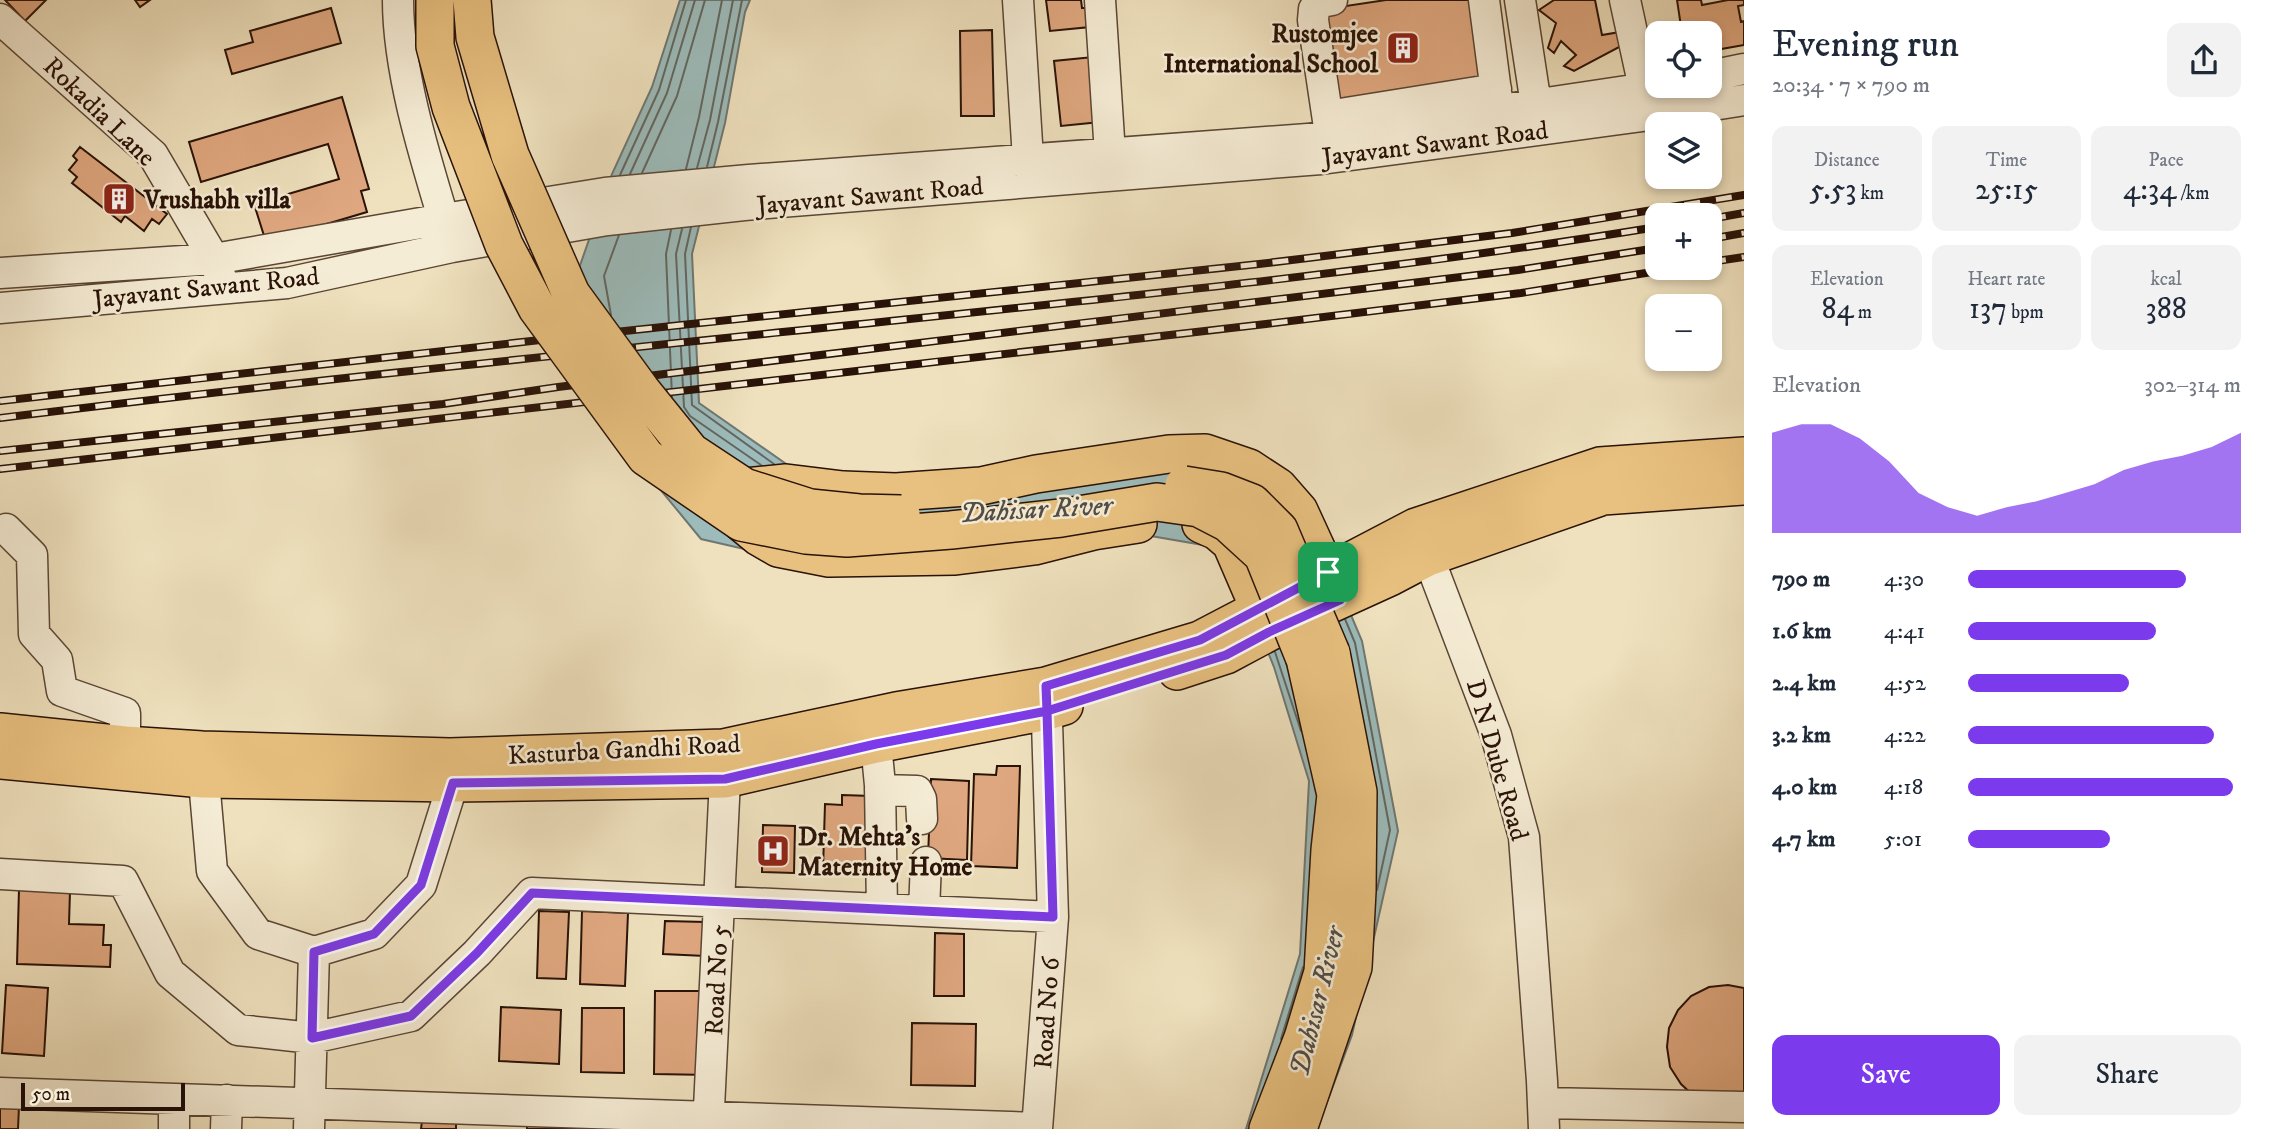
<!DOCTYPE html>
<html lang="en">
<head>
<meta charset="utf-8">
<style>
	:root { --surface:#fff; --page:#f2f2f3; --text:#1f2937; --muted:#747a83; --accent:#7c3aed }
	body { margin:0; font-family:"IM FELL DW Pica",serif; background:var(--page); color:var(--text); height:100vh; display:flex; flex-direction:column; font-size:26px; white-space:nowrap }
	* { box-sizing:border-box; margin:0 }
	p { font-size:23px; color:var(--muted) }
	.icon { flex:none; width:38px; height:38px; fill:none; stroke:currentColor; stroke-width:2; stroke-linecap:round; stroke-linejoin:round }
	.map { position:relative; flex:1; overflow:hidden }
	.drawer { display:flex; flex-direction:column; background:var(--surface); width:525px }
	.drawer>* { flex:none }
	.buttons { position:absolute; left:1645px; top:21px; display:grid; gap:14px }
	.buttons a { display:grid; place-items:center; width:77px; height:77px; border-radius:14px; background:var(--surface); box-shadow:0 4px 10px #0003; font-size:35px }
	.scale { position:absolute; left:21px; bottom:18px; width:164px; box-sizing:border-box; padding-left:7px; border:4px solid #291207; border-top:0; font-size:19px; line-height:24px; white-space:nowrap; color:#291207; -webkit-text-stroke:5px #f5ecd5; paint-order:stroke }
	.pin { position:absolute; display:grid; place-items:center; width:60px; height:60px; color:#fff; margin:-30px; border-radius:14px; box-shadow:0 4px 10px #0006 }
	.round { display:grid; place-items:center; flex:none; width:74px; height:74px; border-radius:14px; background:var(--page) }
	.overview { display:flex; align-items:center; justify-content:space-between; height:119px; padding:0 28px }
	h1 { font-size:38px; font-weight:600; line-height:52px }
	.stats { display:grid; grid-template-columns:repeat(3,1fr); gap:10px; height:119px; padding:7px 28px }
	.stats div { display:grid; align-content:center; border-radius:14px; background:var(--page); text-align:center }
	.stats b { font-size:30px; font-weight:600 }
	.stats small { font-size:19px; font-weight:400 }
	.stats p { font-size:19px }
	.chart { height:196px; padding:14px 28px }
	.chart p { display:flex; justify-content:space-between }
	.chart svg { width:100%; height:126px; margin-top:7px; fill:var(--accent); opacity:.7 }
	.primary-button { display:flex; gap:14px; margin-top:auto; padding:14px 28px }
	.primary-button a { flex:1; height:80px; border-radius:14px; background:var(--accent); color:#fff; font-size:28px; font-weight:600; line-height:80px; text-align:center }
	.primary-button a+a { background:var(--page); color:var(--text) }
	ul { padding:0 28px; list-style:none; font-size:23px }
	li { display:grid; grid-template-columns:112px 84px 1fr; align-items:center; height:52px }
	li i { height:18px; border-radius:9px; background:var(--accent) }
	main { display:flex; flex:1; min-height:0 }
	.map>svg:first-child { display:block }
	.water { fill:#9cbbba; stroke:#6e7772; stroke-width:2 }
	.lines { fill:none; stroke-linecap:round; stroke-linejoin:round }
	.shore { stroke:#626660; stroke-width:2 }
	.building { fill:#dfa77f; stroke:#291207; stroke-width:2 }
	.minor-casing { stroke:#5a4635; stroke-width:33 }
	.major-casing { stroke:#291207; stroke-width:40 }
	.minor { stroke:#f5ecd5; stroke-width:30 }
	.major { stroke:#e8c07f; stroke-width:37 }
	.rail-casing { stroke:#291207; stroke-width:8 }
	.rail { stroke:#f5ecd5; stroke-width:5; stroke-dasharray:16; stroke-linecap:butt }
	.major-bridge-casing { stroke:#291207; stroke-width:40; stroke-linecap:butt }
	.major-bridge { stroke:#e8c07f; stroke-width:37 }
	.route-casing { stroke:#fff; stroke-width:14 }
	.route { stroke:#7c3aed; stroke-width:9 }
	.labels { text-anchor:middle; stroke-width:5; stroke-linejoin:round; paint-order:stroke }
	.poi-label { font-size:26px; font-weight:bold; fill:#291207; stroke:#f5ecd5; text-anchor:start }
	.street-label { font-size:26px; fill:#291207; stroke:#f5ecd5 }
	.water-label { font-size:28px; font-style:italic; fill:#514d46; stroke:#f5ecd5 }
</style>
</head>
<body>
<main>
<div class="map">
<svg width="1744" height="1129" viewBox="0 0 1744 1129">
	<rect width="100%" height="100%" fill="#efe1be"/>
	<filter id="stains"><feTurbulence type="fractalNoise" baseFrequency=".00286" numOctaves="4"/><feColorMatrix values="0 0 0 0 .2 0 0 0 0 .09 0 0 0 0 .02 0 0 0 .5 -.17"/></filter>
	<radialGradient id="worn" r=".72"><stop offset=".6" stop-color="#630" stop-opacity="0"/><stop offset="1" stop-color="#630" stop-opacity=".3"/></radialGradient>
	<path class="water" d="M680,0H750L745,12L725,123L692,254L699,403L792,468L895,475L1027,466L1181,438L1315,530L1362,641L1398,831L1352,1035L1317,1129H1246L1300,954L1309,781L1274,667L1226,549L1145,535L831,569L701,539L604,421L577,274L612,174L652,87Z"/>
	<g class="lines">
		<path class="shore" d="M707,167L718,122L742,0
			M697,168L710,120L733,0
			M686,169L699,117L722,0
			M642,173L677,96L705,0
			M630,174L667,93L695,0
			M620,175L659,90L686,0
			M691,227L685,254L692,405L774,464
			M682,229L676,254L684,407L690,416L761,465
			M671,230L666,254L672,397
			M611,315L604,276L619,235
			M1345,619L1355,643L1390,830L1377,890
			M1275,652L1301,731
			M1281,1039L1303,967"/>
	</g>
	<path class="building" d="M5,0H46L25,21Z
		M135,0H150L140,7Z
		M1046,0H1081L1082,8H1088L1090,27L1050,31Z
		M1386,0H1473L1486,87L1335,110L1319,10Z
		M1386,0H1473L1486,87L1335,110L1319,10Z
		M1595,0L1602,35L1620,32L1623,45L1574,71L1564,66L1576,55L1561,41L1554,53L1548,48L1556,23L1539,10L1554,0Z
		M1677,0H1701L1702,5L1728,0H1744V5L1738,6L1741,22L1744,21V45L1710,51V33H1682Z
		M331,8L341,43L232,74L225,50L253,42L250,31Z
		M992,30L994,116H961L960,31Z
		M1093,57L1100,122L1061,126L1054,61Z
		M342,97L369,189L361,191L367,212L266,242L254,204L339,179L328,144L201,182L189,142Z
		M80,147L167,214L159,224L152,219L144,231L125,216L121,222L72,183L77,177L69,170L77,160L73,156Z
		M997,766H1020L1017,868L971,866L974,774L996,775Z
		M931,779L969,781L967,860L928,858Z
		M842,795L871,796L868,871L823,869L825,804L842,805Z
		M763,825L795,826L794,873L762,872Z
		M19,889L70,891L69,924L104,925L103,945H111L110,967L17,964Z
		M539,911L569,912L566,979L537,978Z
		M582,911L628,913L625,986L580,984Z
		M665,921L706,922L705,956L663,954Z
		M935,933L964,934V996H934Z
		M6,985L48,988L44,1056L2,1053Z
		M1728,985L1744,988V1103L1696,1098L1681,1084L1670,1067L1667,1047L1669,1028L1678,1010L1691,996L1709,987Z
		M655,991H711L710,1075L654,1074Z
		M501,1007L561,1010L559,1064L499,1061Z
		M582,1008H624V1073L581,1072Z
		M912,1023L976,1024L975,1086L911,1085Z
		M4,1105L19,1106L18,1129H0V1108Z
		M422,1121L456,1122V1129H421Z
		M527,1125L589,1128V1129H527Z"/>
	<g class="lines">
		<defs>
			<path id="minor" d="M398,0C398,75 427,164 449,237
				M1018,0L1028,159
				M1100,0L1110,154
				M1332,0L1321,2L1314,9L1313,20L1333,154
				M1484,0L1498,107
				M1520,0L1539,124
				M1625,0L1648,106
				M0,19L153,155L214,259L220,275
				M1710,76L1744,69
				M1340,114L1496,89
				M0,273L214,259L444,219L605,193L749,180L1308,139L1660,86
				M0,308L287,283L452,247L607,220L744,205L1321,159L1650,115L1744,100
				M6,529L32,555L34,634L57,660L62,691L125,713V745
				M1420,535L1496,735L1524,837L1542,1081L1544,1129
				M876,744L880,785L882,909
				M202,758L212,871L258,934L314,952L374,934L421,885L453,783L450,761
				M880,790L917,791L921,799L922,819
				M0,874L123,881L170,973L238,1030L312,1038L411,1016L477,953L532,893L1053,917
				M924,911L926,862
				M0,1093L1037,1128
				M1543,1103L1744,1107
				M174,1129V1099
				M226,1129L227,1100
				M309,1129L314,952
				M708,1129L725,779L724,759
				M1037,1129L1053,917L1046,689"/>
			<path id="major" d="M745,487L786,483L843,490L896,492L981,486L1036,474L1169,454L1205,453L1249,468L1278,487L1299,511L1338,596
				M742,523L759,537L778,548L829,558L955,556L1034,546L1093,531L1138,524
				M1201,524L1217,531L1231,543L1269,631
				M1177,671L1226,655L1269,632L1390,577L1428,557L1603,496L1744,486
				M0,732L125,745L202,750L450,757L723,748L896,711L1046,686L1200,640L1416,527L1600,466L1744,456
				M0,760L203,779L453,783L725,779L876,744L1047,711L1064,706
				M1268,1129L1303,1038L1323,972L1330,850L1336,795L1305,659
				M1298,1129L1353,967L1357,891L1358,792L1331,653"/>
		</defs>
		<use href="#minor" class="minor-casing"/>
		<use href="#major" class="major-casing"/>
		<use href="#minor" class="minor"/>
		<use href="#major" class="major"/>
		<defs>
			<path id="rail" d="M1710,219L1744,213
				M1710,239L1744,233
				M1710,262L1744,257
				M0,401L549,339L1259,264L1512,233L1744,195
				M0,418C300,381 600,351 900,320C1153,294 1406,268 1657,227
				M0,451L443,404L558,387L1518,270L1657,248
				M0,469L1266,324L1521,293L1677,268"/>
		</defs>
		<use href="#rail" class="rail-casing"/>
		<use href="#rail" class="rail"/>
		<defs>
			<path id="major-bridge" d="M435,0V46L451,107L504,245L537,308L646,457L741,522L806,535L847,538L951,530L1061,518L1157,502L1199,508L1228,523L1263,555L1305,659
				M472,0L475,37L510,155L571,294L641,390L691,452L744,487L810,508L859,513L901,514
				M1184,485L1221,491L1252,503L1279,530L1331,653"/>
		</defs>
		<use href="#major-bridge" class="major-bridge-casing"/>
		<use href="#major-bridge" class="major-bridge"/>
	</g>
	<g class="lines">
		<defs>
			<path id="route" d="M1328,572L1200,640L1046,686L1047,711L876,744L725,779L453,783L421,885L374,934L314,952L312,1038L411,1016L477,953L532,893L1053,917L1047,711L1226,655L1269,632L1340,600L1328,572"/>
		</defs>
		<use href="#route" class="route-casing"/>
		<use href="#route" class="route"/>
	</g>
	<defs>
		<symbol id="building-square" viewBox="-11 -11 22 22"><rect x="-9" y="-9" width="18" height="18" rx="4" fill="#8f2418" stroke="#f5ecd5"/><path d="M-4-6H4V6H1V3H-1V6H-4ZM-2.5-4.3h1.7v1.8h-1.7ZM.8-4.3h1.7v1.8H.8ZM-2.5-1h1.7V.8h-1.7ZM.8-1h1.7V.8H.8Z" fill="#fff"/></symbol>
		<symbol id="hospital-square" viewBox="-11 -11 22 22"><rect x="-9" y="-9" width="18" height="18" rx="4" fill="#8f2418" stroke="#f5ecd5"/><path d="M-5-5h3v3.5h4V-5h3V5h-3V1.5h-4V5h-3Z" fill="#fff"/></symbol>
	</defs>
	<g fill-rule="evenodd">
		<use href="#building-square" x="1384" y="29" width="38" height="38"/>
		<use href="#building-square" x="100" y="180" width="38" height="38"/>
		<use href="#hospital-square" x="754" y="832" width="38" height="38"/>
	</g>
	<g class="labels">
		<g class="poi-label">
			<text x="1378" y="42" text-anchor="end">Rustomjee<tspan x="1378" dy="30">International School</tspan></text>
			<text x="144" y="208">Vrushabh villa</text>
			<text x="798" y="845">Dr. Mehta's<tspan x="798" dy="30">Maternity Home</tspan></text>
		</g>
		<g class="street-label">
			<text transform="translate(100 111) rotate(44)" y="9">Rokadia Lane</text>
			<text transform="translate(1435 143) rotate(-7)" y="9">Jayavant Sawant Road</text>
			<text transform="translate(870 195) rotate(-5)" y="9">Jayavant Sawant Road</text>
			<text transform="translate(206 287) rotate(-6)" y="9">Jayavant Sawant Road</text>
			<text transform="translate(624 749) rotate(-3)" y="9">Kasturba Gandhi Road</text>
			<text transform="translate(1498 760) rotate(74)" y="9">D N Dube Road</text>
			<text transform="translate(716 980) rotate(-87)" y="9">Road No 5</text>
			<text transform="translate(1046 1013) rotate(-86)" y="9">Road No 6</text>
		</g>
		<g class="water-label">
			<text transform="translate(1036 508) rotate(-3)" y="10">Dahisar River</text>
			<text transform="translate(1316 1001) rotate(-76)" y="10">Dahisar River</text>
		</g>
	</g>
	<rect width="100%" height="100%" filter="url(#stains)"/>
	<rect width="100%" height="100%" fill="url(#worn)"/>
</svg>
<div class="buttons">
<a><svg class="icon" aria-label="locate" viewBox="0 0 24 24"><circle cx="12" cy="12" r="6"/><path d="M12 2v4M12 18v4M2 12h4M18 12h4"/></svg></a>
<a><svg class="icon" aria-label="layers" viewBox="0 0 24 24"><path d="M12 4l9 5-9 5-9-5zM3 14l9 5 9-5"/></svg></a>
<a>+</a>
<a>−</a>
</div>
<div class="scale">50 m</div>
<div class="pin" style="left:1328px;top:572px;background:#1e9e55"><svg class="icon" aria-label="arrive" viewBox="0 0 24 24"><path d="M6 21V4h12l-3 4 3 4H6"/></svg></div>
</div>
<section class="drawer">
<div class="overview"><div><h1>Evening run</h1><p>20:34 · 7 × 790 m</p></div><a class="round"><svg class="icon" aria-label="share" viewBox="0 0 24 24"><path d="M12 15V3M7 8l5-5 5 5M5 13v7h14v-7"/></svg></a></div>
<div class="stats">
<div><p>Distance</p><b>5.53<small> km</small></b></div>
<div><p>Time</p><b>25:15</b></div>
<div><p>Pace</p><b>4:34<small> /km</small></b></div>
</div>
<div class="stats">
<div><p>Elevation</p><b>84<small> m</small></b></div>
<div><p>Heart rate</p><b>137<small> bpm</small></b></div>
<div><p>kcal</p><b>388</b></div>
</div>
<div class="chart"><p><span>Elevation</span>302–314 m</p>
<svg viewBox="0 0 160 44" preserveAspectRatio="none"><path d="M0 44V9L10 6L20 6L30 11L40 19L50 30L60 35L70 38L80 35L90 33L100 30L110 27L120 22L130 19L140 17L150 14L160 9V44z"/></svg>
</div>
<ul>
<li><b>790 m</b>4:30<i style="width:80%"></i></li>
<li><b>1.6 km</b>4:41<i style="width:69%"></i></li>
<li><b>2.4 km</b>4:52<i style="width:59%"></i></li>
<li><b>3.2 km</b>4:22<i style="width:90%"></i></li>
<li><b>4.0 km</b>4:18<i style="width:97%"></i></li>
<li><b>4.7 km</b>5:01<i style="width:52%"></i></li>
</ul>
<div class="primary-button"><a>Save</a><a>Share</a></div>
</section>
</main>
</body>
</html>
